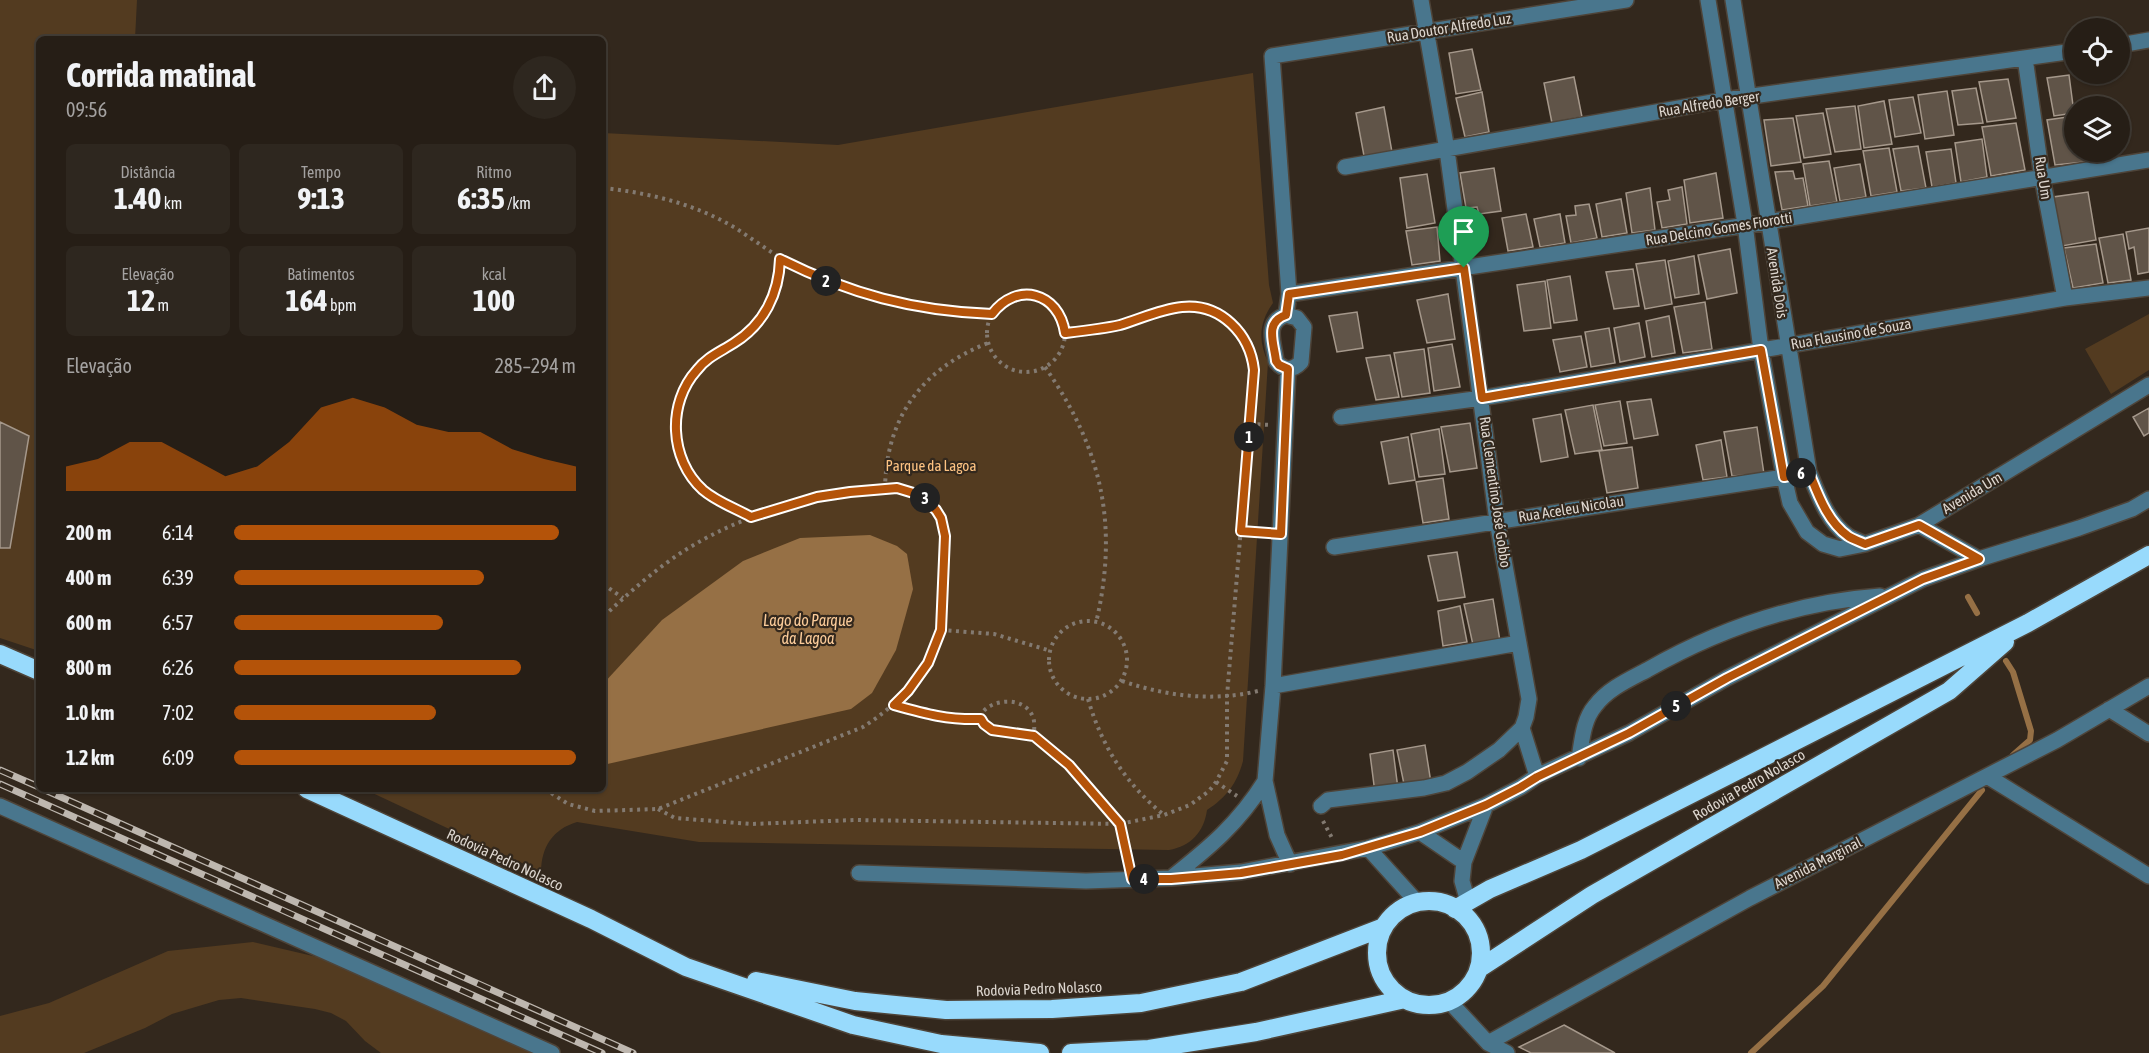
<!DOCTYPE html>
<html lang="pt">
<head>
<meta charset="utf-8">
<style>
	:root { --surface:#261e16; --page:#2e271f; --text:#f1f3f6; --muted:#a4a2a1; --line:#423c35; --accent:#b45309 }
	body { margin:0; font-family:"Asap Condensed",sans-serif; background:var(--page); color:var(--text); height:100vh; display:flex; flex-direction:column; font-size:22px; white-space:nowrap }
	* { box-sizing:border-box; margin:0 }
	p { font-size:20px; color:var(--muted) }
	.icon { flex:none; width:33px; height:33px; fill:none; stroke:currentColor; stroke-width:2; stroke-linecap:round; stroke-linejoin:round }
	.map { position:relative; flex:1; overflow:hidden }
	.side { position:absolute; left:36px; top:36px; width:570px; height:756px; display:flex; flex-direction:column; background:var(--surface); border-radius:9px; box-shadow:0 2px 4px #0004,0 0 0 2px var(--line) }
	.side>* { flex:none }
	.controls { position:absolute; left:2064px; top:18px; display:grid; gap:12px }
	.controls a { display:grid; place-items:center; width:66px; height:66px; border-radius:50%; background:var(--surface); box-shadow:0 2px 4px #0004,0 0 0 2px var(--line); font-size:30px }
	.pin { position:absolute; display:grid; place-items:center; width:51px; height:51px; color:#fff; margin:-62px -26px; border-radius:50% 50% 50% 0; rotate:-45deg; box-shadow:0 0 6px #0007 }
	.pin .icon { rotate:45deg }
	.km { position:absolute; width:30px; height:30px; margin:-15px; border-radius:50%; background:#222; color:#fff; font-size:16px; line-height:30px; text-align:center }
	.round { display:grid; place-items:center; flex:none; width:63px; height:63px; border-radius:32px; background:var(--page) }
	.headline { display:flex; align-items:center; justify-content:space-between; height:102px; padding:0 30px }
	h1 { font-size:33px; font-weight:700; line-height:45px }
	.metrics { display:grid; grid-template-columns:repeat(3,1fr); gap:9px; height:102px; padding:6px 30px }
	.metrics div { display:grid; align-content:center; border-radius:9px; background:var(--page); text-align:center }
	.metrics b { font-size:30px; font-weight:700 }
	.metrics small { font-size:16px; font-weight:400 }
	.metrics p { font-size:16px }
	.chart { height:168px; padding:12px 30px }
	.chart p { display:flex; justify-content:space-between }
	.chart svg { width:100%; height:108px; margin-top:6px; fill:var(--accent); opacity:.7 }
	ul { padding:0 30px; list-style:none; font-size:20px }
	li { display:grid; grid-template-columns:96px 72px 1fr; align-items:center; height:45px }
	li i { height:15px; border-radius:8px; background:var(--accent) }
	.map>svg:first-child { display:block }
	.green { fill:#533b20 }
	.water { fill:#967045 }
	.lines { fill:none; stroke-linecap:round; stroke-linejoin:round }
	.stream { stroke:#967045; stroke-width:6 }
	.building { fill:#605448; stroke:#a5988b; stroke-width:1.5 }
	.minor-casing { stroke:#4e4439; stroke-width:18 }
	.highway-casing { stroke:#4e4439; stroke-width:21 }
	.path { stroke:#837a71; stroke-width:4; stroke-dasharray:3 4.5; stroke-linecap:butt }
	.minor { stroke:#49768d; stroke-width:15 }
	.highway { stroke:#98dafc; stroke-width:18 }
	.rail-casing { stroke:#beb7af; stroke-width:7 }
	.rail { stroke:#33281d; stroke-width:4.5; stroke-dasharray:14; stroke-linecap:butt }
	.route-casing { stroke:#fff; stroke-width:12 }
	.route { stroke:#b45309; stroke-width:8 }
	.labels { text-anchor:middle; stroke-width:4.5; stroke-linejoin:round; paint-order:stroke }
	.street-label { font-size:15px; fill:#ddd6cf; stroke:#33281d }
	.park-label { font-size:15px; fill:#fec382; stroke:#33281d }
	.water-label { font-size:16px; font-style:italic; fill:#fccc9a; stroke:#33281d }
</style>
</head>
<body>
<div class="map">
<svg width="2149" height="1053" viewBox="0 0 2149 1053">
	<rect width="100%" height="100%" fill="#33281d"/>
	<path class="green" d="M0,0H137L135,39H39V651L0,638Z
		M1253,73L1269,285L1273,303C1259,322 1258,341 1268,362L1243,761C1237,783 1227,797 1207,810C1204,832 1191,846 1169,850L699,842L577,822C553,829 541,847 541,872L364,789H603V133L838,145Z
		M2149,314V370L2111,394L2085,349Z
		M253,942L377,971L560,1053H381L365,1041L346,1021L331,1013L315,1009L241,998L219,1000L172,1014L145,1028L84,1053H0V1016L49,1003L168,951Z"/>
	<path class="water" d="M870,535L897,546L907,554L913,589L896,650L872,693L851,709L603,765V684L662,620L743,561L800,538Z"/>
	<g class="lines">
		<path class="stream" d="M1968,597L1977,613
			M2006,661L2013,672L2031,731L2030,740L2013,755
			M1751,1053L1823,986L1982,790"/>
	</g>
	<path class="building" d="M1472,49L1481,90L1456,94L1449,53Z
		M2069,75L2074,113L2054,116L2047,78Z
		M1574,77L1582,117L1552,123L1544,83Z
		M2008,79L2016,118L1987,122L1979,82Z
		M1976,88L1983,123L1958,125L1952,91Z
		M1947,91L1954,135L1925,139L1918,95Z
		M1482,92L1489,132L1465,137L1456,98Z
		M1913,97L1921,133L1895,137L1889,100Z
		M1884,101L1892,144L1864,148L1858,106Z
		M1855,106L1861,149L1835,152L1826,109Z
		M1384,107L1392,152L1364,156L1356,113Z
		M1823,113L1831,154L1804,158L1796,116Z
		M2074,116V152H2083L2085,162L2055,165L2047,120Z
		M1793,118L1801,162L1771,166L1764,120Z
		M2016,123L2025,170L1991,176L1982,127Z
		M1982,139L1987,177L1961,182L1955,143Z
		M1918,146L1926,188L1901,191L1893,149Z
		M1889,148L1897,192L1871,196L1863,151Z
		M1951,149L1956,183L1932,187L1926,152Z
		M2090,152H2110L2111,156L2091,159Z
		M1829,161L1837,202L1810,206L1803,164Z
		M1860,164L1866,197L1840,201L1834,168Z
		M1494,168L1501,211L1479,214L1477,207L1466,208L1460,173Z
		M1793,171L1795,179L1803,178L1808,206L1782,210L1775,172Z
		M1716,173L1723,218L1690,223L1684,180Z
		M1427,174L1435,223L1407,228L1400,178Z
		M1682,187L1687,224L1662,228L1657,202L1670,200L1668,190Z
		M1650,188L1655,230L1632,233L1626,193Z
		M2088,192L2096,240L2062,246L2053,197Z
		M1621,199L1627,233L1602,237L1596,204Z
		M1589,204L1597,238L1571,243L1566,216L1576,215L1575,206Z
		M1526,214L1533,247L1508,251L1502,218Z
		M1560,214L1565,243L1540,247L1534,219Z
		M1437,227L1440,261L1412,265L1406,231Z
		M2149,228V272L2138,274L2134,247L2129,249L2126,232Z
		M2123,234L2131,280L2108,283L2099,238Z
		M2096,244L2103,283L2073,288L2064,248Z
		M1730,249L1737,293L1707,299L1698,255Z
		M1694,256L1699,294L1675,298L1668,261Z
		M1665,260L1672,304L1645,309L1636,264Z
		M1633,269L1639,306L1614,309L1606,272Z
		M1570,276L1577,320L1554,323L1547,280Z
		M1545,281L1551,328L1524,331L1517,285Z
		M1448,294L1455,339L1427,343L1417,300Z
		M1705,302L1712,349L1683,353L1674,307Z
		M1357,312L1363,348L1337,352L1329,316Z
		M1669,316L1675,353L1652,357L1646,321Z
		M1639,323L1645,357L1620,362L1614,328Z
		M1609,328L1615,363L1591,367L1585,332Z
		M1581,336L1587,367L1560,372L1553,340Z
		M1452,344L1460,387L1434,391L1428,348Z
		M1424,349L1430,393L1402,397L1394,353Z
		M1390,355L1399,397L1376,400L1366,358Z
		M1651,399L1658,435L1634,439L1627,402Z
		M1620,401L1627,443L1604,446L1595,405Z
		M1593,405L1602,450L1575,454L1565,410Z
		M2149,408V433L2144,436L2133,417Z
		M1561,414L1568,457L1541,462L1533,419Z
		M0,422L29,436L10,548H0Z
		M1470,423L1477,468L1450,472L1441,427Z
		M1757,427L1764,474L1732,476L1724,432Z
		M1439,429L1445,474L1419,477L1411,434Z
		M1408,437L1415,480L1389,484L1381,442Z
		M1721,440L1727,477L1703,480L1696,445Z
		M1632,447L1638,488L1607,493L1599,451Z
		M1443,478L1449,519L1423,523L1416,482Z
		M1457,552L1465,597L1438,601L1428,556Z
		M1493,599L1500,641L1473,645L1464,604Z
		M1460,606L1467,642L1443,646L1438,611Z
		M1425,745L1431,783L1405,789L1397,750Z
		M1393,750L1398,789L1375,793L1370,754Z
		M1564,1025L1615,1053H1531L1519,1047Z"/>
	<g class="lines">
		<defs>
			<path id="minor" d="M1708,0L1745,224L1761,350L1784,477L1790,503L1807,532L1823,544L1840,549L1865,544L1919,525L2149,385
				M1733,0L1809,472C1818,494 1827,521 1848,536C1852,539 1859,541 1865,544
				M2120,45L2149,40
				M2025,58L2042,177L2065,298
				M1345,167L1724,100L2074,51
				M1289,294L1767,222L2149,160
				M1286,315L1289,294L1272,56L1626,0
				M1286,315L1297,318L1304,327L1301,362C1293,371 1283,371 1276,361C1274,343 1264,322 1286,315Z
				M1288,369L1273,686L1265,781L1277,835L1290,864
				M1341,417L1482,398L2065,298L2149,288
				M1919,525L1979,559
				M1334,547L1784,477L1809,472
				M1273,686L1519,643
				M2109,709L2149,734
				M1522,728L1537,776
				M1579,758C1582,741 1583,720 1595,706C1608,689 1628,680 1647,670C1719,629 1798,602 1880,596
				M1987,776L2149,876
				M0,806L552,1053
				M1321,806L1328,800L1424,788L1446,783L1467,772L1499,750L1522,728L1526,717L1529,699L1497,521L1447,150L1421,0
				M1420,832L1464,862
				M1368,848L1416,901
				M859,873L1086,881L1171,878L1241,872L1368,848L1420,832L1486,805L1521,787L1537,776L1629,733L1727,678L1923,579L1979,559L2079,528L2132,509L2149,499
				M1171,878C1210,847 1238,824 1265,781
				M1468,902L1462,881L1464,862L1486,805
				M1449,1001L1488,1043L1507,1053
				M1488,1043L1750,898L2057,740L2149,686"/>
			<path id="highway" d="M0,654L39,671
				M307,789L591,919L686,967L853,1025L941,1044L1040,1053
				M1377 953a52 52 0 1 1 104 0a52 52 0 1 1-104 0Z
				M1455,909L1490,889L1581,850L2028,623L2149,555
				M1480,968L1592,895L1949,691L2005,642
				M756,981L855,1001L946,1010L1052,1009L1141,1003L1241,982L1384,927
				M1071,1053L1149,1049L1256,1032L1405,999"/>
		</defs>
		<use href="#minor" class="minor-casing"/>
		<use href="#highway" class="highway-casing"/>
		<path class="path" d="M603,188C650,193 696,204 737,229C760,244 781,260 806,272C865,300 927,312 992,314
			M987 333a39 39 0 1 1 78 0a39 39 0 1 1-78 0Z
			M1045,367C1102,449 1119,525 1096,623
			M1250,424L1271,425
			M885,489C886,417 922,369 988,343
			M751,517C735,508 717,502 703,490C669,459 667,404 697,370C707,357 720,352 734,343C764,324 779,294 780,259
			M1241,531L1265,533
			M603,584L623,598
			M1049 660a39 39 0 1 1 78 0a39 39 0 1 1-78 0Z
			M941,630L994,634L1051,651
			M1122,681C1166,696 1212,702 1258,691
			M1088,699C1102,747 1126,784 1164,815
			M894,705L956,720L981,719
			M1034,736L1002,733L992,730L984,724L981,714C992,698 1025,696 1033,717C1035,722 1034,731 1034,736L1069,765L1120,824L1128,863
			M1216,782L1237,796
			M545,789L568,804L595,811L658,809L863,727C896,706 935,670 941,629C945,599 944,567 945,536C943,520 936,504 920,495C905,486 888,489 871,490C810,495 750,513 697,543C662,563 632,590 603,617
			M658,809L675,818L751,824L855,820L1120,824L1164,815L1190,805L1209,791L1216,782L1227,761V696L1254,370C1249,329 1216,299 1173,308C1155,313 1138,320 1120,325C1102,329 1083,331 1065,333
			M1323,821L1332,838"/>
		<use href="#minor" class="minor"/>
		<use href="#highway" class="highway"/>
		<defs>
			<path id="rail" d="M0,770L39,787
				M0,784L602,1053
				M43,789L633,1053"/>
		</defs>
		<use href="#rail" class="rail-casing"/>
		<use href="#rail" class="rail"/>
	</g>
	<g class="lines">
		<defs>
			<path id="route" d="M780,259C850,294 913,311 992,314C1017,281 1059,292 1065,333C1083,331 1102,329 1120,325C1140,319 1161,309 1182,307C1221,303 1250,334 1254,370L1241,531L1281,534L1288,369L1279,365L1276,361C1274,343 1264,322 1286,315L1289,294L1464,268L1482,398L1761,350L1784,477L1809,472C1818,494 1827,521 1848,536C1852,539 1859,541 1865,544L1919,525L1979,559L1923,579L1727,678L1629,733L1537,777L1521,787L1486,805L1420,832L1342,855L1241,873L1171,879H1132L1120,824L1069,765L1034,736L992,730L984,724L981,719C947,720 926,714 894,705L908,691L928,663L941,630L945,536L941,518L936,510L920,495L897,488L850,492L817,497L751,517C735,508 717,502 703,490C669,459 667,403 697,370C707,357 720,352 734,343C764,324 779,294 780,259Z"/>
		</defs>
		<use href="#route" class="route-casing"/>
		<use href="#route" class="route"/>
	</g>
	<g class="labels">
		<g class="street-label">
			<text transform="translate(1449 28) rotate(-9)" y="5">Rua Doutor Alfredo Luz</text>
			<text transform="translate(1709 104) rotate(-9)" y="5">Rua Alfredo Berger</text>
			<text transform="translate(2043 178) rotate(81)" y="5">Rua Um</text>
			<text transform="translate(1719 229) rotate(-9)" y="5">Rua Delcino Gomes Fiorotti</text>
			<text transform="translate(1777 283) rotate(81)" y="5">Avenida Dois</text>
			<text transform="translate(1851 334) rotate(-10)" y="5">Rua Flausino de Souza</text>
			<text transform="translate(1495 492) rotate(82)" y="5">Rua Clementino José Gobbo</text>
			<text transform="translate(1972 493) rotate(-31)" y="5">Avenida Um</text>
			<text transform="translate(1571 509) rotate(-9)" y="5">Rua Aceleu Nicolau</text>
			<text transform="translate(1749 785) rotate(-30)" y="5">Rodovia Pedro Nolasco</text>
			<text transform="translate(505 860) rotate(25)" y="5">Rodovia Pedro Nolasco</text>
			<text transform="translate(1818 863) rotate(-27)" y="5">Avenida Marginal</text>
			<text transform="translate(1039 989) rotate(-2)" y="5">Rodovia Pedro Nolasco</text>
		</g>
		<g class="park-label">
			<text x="931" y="471">Parque da Lagoa</text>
		</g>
		<g class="water-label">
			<text x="808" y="626">Lago do Parque<tspan x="808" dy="18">da Lagoa</tspan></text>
		</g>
	</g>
</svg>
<div class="controls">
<a><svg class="icon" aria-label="locate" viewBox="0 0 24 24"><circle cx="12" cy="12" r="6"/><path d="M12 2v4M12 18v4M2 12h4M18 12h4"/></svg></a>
<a><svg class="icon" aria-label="layers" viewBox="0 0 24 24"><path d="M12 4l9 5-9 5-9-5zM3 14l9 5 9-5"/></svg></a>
</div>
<div class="pin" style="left:1464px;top:268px;background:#1e9e55"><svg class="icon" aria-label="arrive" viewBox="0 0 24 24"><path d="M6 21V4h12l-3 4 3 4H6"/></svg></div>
<b class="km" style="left:1249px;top:437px">1</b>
<b class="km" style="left:826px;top:281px">2</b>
<b class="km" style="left:925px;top:498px">3</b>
<b class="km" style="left:1144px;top:879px">4</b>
<b class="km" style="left:1676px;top:706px">5</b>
<b class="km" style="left:1801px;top:473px">6</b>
<section class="side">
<div class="headline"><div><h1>Corrida matinal</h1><p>09:56</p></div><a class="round"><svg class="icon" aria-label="share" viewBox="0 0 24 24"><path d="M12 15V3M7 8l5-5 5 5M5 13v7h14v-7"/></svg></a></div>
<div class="metrics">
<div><p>Distância</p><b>1.40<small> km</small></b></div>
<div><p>Tempo</p><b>9:13</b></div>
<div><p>Ritmo</p><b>6:35<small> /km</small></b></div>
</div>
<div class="metrics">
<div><p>Elevação</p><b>12<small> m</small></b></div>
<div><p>Batimentos</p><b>164<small> bpm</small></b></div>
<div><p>kcal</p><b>100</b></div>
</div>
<div class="chart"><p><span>Elevação</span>285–294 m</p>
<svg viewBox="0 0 160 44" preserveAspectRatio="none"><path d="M0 44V34L10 31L20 24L30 24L40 31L50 38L60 34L70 24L80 10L90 6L100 10L110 17L120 20L130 20L140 27L150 31L160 34V44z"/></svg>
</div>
<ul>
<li><b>200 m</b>6:14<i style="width:95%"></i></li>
<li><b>400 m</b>6:39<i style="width:73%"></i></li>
<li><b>600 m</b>6:57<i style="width:61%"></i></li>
<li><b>800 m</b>6:26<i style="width:84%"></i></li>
<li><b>1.0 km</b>7:02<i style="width:59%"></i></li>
<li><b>1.2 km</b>6:09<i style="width:100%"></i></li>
</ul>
</section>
</div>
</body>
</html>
